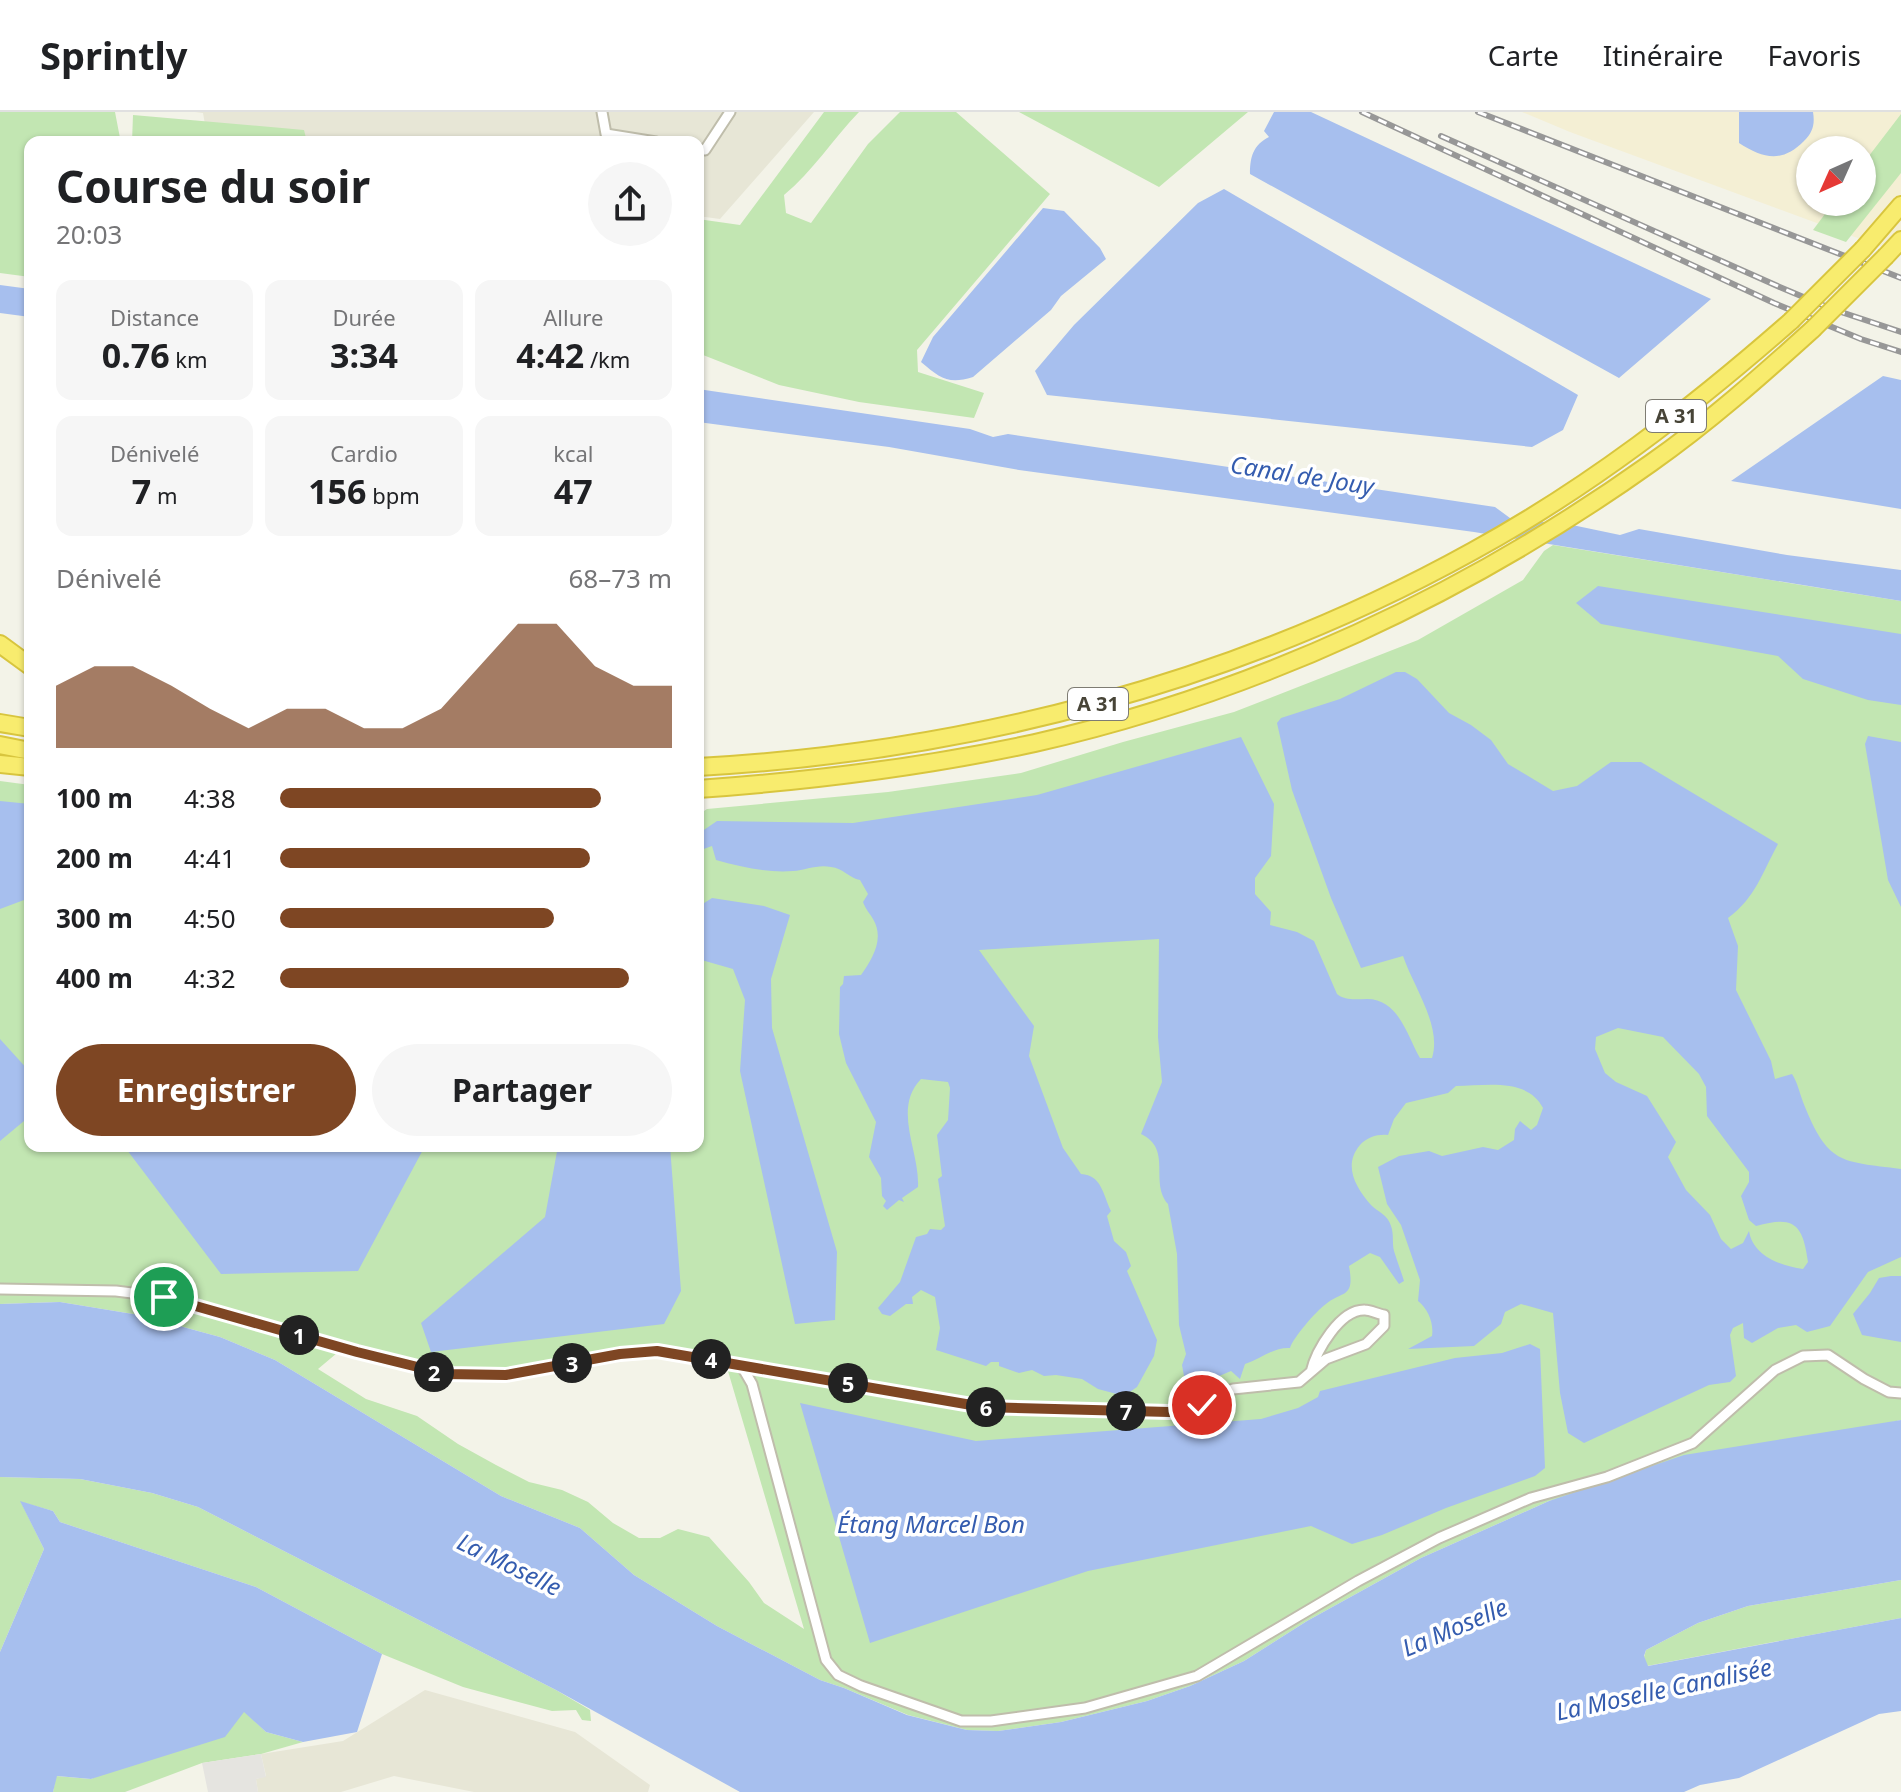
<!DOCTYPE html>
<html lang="fr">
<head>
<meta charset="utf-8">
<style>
	:root { --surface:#fff; --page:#f6f6f6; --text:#202124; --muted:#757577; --line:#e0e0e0; --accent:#7e4623 }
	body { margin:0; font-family:"Noto Sans",sans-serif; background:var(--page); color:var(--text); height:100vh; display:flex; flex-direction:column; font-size:30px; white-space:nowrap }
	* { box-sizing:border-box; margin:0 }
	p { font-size:26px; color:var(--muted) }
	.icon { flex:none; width:44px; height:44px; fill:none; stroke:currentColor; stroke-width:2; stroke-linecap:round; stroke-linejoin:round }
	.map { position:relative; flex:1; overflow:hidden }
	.side { position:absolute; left:24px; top:24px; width:680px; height:1016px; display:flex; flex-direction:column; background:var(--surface); border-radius:16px; box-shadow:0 2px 6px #0004 }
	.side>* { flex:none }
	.needle { width:52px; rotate:225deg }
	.tools { position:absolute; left:1796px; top:24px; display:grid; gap:16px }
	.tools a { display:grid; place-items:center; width:80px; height:80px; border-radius:50%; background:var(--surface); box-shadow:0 2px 6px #0004; font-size:40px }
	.pin { position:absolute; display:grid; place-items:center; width:68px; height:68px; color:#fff; margin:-34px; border:4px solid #fff; border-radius:50%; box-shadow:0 2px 8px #0007 }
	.km { position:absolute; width:40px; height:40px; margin:-20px; border-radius:50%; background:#222; color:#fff; font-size:22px; line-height:40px; text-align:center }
	.round { display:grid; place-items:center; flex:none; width:84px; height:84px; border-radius:42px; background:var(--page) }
	.summary { display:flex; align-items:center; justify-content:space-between; height:136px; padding:0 32px }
	h1 { font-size:44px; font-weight:700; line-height:60px }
	.figures { display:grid; grid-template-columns:repeat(3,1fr); gap:12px; height:136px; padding:8px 32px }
	.figures div { display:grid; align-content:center; border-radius:16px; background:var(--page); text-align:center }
	.figures b { font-size:34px; font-weight:700 }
	.figures small { font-size:22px; font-weight:400 }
	.figures p { font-size:22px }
	.chart { height:224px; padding:16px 32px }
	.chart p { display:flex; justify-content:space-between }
	.chart svg { width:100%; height:144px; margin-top:8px; fill:var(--accent); opacity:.7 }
	.action { display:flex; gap:16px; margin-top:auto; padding:16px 32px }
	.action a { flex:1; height:92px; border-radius:48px; background:var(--accent); color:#fff; font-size:32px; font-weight:700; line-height:92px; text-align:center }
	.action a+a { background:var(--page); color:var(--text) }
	ul { padding:0 32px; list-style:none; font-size:26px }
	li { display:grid; grid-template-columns:128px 96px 1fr; align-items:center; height:60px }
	li i { height:20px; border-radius:10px; background:var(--accent) }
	header { display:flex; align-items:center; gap:48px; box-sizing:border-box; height:112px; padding:0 40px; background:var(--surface); border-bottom:2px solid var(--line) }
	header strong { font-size:38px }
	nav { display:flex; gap:44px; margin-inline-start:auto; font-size:28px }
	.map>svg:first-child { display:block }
	.residential { fill:#e7e6d6 }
	.commercial { fill:#f4efd4; fill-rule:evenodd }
	.green { fill:#c2e6b2; fill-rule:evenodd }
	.parking { fill:#e5e4e0 }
	.water { fill:#a7bfee; fill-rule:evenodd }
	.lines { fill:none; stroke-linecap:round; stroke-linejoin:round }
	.street-casing { stroke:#bfbdab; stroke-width:13 }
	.highway-casing { stroke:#d8c53e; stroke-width:20 }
	.street { stroke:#fff; stroke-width:9 }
	.highway { stroke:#f8ec6e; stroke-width:16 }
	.rail-casing { stroke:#979797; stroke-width:6 }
	.rail { stroke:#fff; stroke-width:3; stroke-dasharray:9; stroke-linecap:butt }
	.highway-bridge-casing { stroke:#d8c53e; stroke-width:20; stroke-linecap:butt }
	.highway-bridge { stroke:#f8ec6e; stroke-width:16 }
	.route-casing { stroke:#fff; stroke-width:16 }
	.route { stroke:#7e4623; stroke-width:10 }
	.labels { text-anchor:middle; stroke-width:7; stroke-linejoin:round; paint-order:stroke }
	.shield { fill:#fff; stroke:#7e7c73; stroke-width:2 }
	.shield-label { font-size:20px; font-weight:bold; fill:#474437 }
	.water-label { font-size:24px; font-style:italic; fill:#345caf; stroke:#fff }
</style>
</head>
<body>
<header>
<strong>Sprintly</strong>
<nav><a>Carte</a><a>Itinéraire</a><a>Favoris</a></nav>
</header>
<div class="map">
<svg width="1901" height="1680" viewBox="0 0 1901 1680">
	<rect width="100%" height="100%" fill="#f3f3e8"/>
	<path class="residential" d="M195,0H814L720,107L698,104V30H208L203,1Z
		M425,1578L575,1620L650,1673L648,1680H474L394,1664L341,1680H258L256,1667L266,1664L261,1642L343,1629Z"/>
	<path class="commercial" d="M1522,0H1901V142L1570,20ZM1810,38H1862V90H1810Z"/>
	<path class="green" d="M0,0H115L120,26L30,30V165L0,161Z
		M824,0H859C833,27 813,59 784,83L786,101L811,111L868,32L900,0H956L1050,82L917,238L918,260L984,281L974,306L859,290L779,273L698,241V107L740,113Z
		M1019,0H1248L1159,75Z
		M1901,2V61L1846,130L1813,118L1834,90H1862V53Z
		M133,3L304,18L307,30H132Z
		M1553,433L1901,489V1308L1549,1389L1421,1446L1307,1509L1244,1549L1190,1574L1147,1589L1061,1610L998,1619L967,1618L908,1603L844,1576L820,1568L717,1514L634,1463L580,1416L501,1384L275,1248L220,1225L139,1203L60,1190L0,1192V669L30,673V1034H698V703L707,697L888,680L1021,661L1123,630L1234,600L1418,528L1523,468L1544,439ZM343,1236L446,1262L506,1263L657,1239L725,1249L804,1517L764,1491L749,1470L709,1425L678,1417L660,1426H639L613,1411L588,1390L562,1378L529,1370L496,1353L458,1332L417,1304L366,1287L318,1257Z
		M0,1365L80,1367L152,1381L198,1395L556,1578L590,1598L591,1609L582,1608L576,1598L552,1599L463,1575L382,1542L256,1475L60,1410L53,1399L21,1390L44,1437L0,1540Z
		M1901,1468V1506L1647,1554L1644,1545L1646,1538L1698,1511L1748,1494Z
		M244,1599L266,1620L303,1630L261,1642L202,1651L125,1680H53L56,1664L91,1667Z"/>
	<path class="parking" d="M261,1642L266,1665L256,1667L258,1680H208L202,1651Z"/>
	<path class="water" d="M1274,0H1311L1711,187L1619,266L1250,62C1250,45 1253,33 1269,25L1264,19Z
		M1739,0H1813C1815,12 1813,20 1804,29C1782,51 1764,47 1739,31Z
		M1224,77L1578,283L1563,318L1532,335L1047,283L1035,259L1074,213L1198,91Z
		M1043,96L1064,99L1100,136L1106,147L1061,184L1051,198L973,265C948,273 940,266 921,250L933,225Z
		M0,173L30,177V205L0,201Z
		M1883,264L1901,268V397L1731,369Z
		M698,277L970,317L993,325L1008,322L1495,395L1510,406L1577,414L1620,423L1639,417L1787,443L1901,458V489L1474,420L1019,358L889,335L698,310Z
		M1598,474L1901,522V593L1868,588L1803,567L1778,544L1601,512L1576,491Z
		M1396,560H1405L1417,567L1449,601L1471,613L1491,628L1508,652L1553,679L1577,674L1611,650H1641L1778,732C1762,761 1756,785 1728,806L1738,834L1736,878L1771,949L1775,967L1792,962C1798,972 1799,979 1803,990C1828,1053 1840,1049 1901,1057V1145L1868,1160L1830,1214L1807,1220L1796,1213L1778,1216L1752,1231L1744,1226L1743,1211L1733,1216L1730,1223L1736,1264L1730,1270L1709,1273L1584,1331L1568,1321L1560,1281L1553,1201L1521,1192L1505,1200L1501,1212L1474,1234L1408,1237L1432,1224C1434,1211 1428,1197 1418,1189L1420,1168L1401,1113L1387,1092L1378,1055L1399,1044L1429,1039L1442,1044L1483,1035L1498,1038L1514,1028L1515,1017L1520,1009L1531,1018L1537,1013L1543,996C1527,965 1485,974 1456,974L1448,981L1406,991L1394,1007L1388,1023C1378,1022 1367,1025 1360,1033C1343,1053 1355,1075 1371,1093C1378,1100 1388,1103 1391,1114C1394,1122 1392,1131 1394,1139C1397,1149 1401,1159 1404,1169L1399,1172L1380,1145L1370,1141L1349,1154C1355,1187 1343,1178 1326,1192C1316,1199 1293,1226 1290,1236C1273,1235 1261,1247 1245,1252L1240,1267L1231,1259L1217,1265L1211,1273L1197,1272L1190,1276L1186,1275L1182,1253L1186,1242L1179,1213L1177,1142L1168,1092C1149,1070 1173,1037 1141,1022L1162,970L1158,925L1159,827L979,838L1034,914L1029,944L1063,1036L1081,1062C1102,1063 1103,1083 1111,1099L1107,1104L1114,1129L1126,1140L1131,1154L1127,1159L1157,1228L1154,1244L1137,1275L1124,1284L1098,1277L1082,1267L1056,1263L1044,1264L1032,1258L1019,1261L999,1254V1250H991L986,1254L936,1238L940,1216L935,1185L921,1178L912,1185L913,1192H906L890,1204L882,1202L878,1196L900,1170L916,1125L927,1122L930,1117L941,1118L945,1114L938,1067L942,1064L937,1023L948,1008L950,976L948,970L921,967C892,997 920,1039 918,1075L902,1086L904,1090L899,1088L887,1098L883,1094L886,1089L882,1084L881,1066L869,1045L876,1010L846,951L839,922L840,875L843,872L844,864L861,863C872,847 885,827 873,807C869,800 866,798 863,790L868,782L860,768C849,766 843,756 831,755C818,752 806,758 793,759C767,761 741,755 716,748L712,734L698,739V722L717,709L853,711L1037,683L1241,625L1274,692L1271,744L1255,766V782L1271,800L1270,813L1297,820L1314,829L1337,882C1345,889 1357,887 1367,887C1399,887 1407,924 1420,946H1432C1442,914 1414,876 1403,844L1361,856L1331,786L1292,678L1277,611L1281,606L1340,587ZM1618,916L1663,925L1699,962L1706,975L1707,1004L1749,1060V1070L1741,1084L1749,1108L1756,1114C1794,1103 1803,1112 1808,1150L1803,1157C1781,1154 1753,1144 1749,1119L1743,1131L1731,1137L1721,1127L1710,1103L1686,1078L1668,1045L1676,1030L1647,984L1616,970L1605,961L1595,937L1596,925Z
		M1868,624L1901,630V795L1888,768L1865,632Z
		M0,689L30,692V796L24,788L0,797Z
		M712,786L764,794L790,803L771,867L772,916L837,1140L835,1208L795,1212L740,959L745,888L733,857L698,847V795Z
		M0,927L30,960V1004L0,1029Z
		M124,1034H425L358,1159L221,1162Z
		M558,1034H670L681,1179L664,1212L431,1240L421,1211L545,1105Z
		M1891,1164H1901V1230L1862,1223L1853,1202L1870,1181L1879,1166Z
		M60,1190L139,1203L220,1225L275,1248L501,1384L580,1416L634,1463L717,1514L820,1568L844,1576L907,1603L967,1618L998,1619L1061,1610L1147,1589L1190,1574L1244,1549L1307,1509L1421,1446L1549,1389L1684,1343L1901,1308V1468L1748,1494L1698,1511L1646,1538L1644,1544L1648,1554L1901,1506V1599L1879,1602L1739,1666L1700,1673L1684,1680H740L556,1578L198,1395L152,1381L80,1367L0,1365V1192Z
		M1530,1232L1540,1237L1545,1356L1535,1364L1446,1396L1382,1423L1352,1432L1311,1414L1088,1459L870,1531L800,1291L976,1329L1261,1307L1298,1296L1318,1285L1320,1279L1455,1246L1502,1241Z
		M20,1389L53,1399L60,1410L256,1475L382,1542L357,1620L303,1630L266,1620L244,1600L225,1625L91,1667L57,1664L53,1680H0V1540L44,1437Z"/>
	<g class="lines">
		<defs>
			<path id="street" d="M602,0L606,22L656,30
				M698,37L705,38L730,0
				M0,1177L116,1179L164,1185L357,1240L446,1262L506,1263L620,1242L657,1239L983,1295L1169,1300L1202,1293L1233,1277L1299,1270L1326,1247L1366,1232L1384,1214V1203C1378,1202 1370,1198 1365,1198C1340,1197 1316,1239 1311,1260
				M741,1253L752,1272L826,1548L838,1563L861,1574L961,1609H991L1085,1596L1197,1564L1358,1469L1439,1426L1531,1386L1607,1365L1693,1331L1775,1258L1803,1244L1828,1243L1864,1267L1889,1280L1901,1281"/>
			<path id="highway" d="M1863,137L1901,93
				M1886,144L1901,128
				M0,532L30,554
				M0,611L30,616
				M0,633L30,639
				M0,652L30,655
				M698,655C968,640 1235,571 1473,439C1588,376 1692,296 1791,209
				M698,677C811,669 924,655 1035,631C1256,581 1467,482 1651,351C1708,311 1761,264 1813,217"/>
		</defs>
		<use href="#street" class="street-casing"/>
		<use href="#highway" class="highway-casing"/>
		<use href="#street" class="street"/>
		<use href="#highway" class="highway"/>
		<defs>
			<path id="rail" d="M1362,0L1774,191L1861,227L1901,240
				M1478,0L1901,166
				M1441,24L1782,176L1832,197L1901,220"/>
		</defs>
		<use href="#rail" class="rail-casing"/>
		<use href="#rail" class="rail"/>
		<defs>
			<path id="highway-bridge" d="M1791,209L1863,137
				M1813,217L1886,144"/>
		</defs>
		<use href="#highway-bridge" class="highway-bridge-casing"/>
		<use href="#highway-bridge" class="highway-bridge"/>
	</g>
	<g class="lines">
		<defs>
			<path id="route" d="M164,1185L357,1240L446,1262L506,1263L620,1242L657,1239L983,1295L1169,1300L1202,1293"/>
		</defs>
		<use href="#route" class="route-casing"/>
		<use href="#route" class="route"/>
	</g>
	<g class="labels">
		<g class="shield">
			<rect x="1646" y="288" width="60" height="32" rx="6"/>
			<rect x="1068" y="576" width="60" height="32" rx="6"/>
		</g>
		<g class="shield-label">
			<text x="1676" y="311">A 31</text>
			<text x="1098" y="599">A 31</text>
		</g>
		<g class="water-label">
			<text transform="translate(1302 364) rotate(9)" y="8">Canal de Jouy</text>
			<text x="931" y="1421">Étang Marcel Bon</text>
			<text transform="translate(509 1453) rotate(26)" y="8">La Moselle</text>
			<text transform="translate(1455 1516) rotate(-23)" y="8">La Moselle</text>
			<text transform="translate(1664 1578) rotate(-12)" y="8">La Moselle Canalisée</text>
		</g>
	</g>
</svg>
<div class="tools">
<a><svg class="needle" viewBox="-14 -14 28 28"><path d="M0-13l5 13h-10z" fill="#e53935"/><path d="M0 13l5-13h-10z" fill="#757577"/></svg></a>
</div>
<div class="pin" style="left:164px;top:1185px;background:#1e9e55"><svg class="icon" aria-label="arrive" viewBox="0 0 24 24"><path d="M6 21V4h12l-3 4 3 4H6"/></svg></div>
<div class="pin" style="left:1202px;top:1293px;background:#d93025"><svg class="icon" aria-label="check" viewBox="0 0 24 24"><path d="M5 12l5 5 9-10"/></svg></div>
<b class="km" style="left:299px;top:1223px">1</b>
<b class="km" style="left:434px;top:1260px">2</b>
<b class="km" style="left:572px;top:1251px">3</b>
<b class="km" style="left:711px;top:1247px">4</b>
<b class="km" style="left:848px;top:1271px">5</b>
<b class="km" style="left:986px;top:1295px">6</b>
<b class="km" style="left:1126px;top:1299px">7</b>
<section class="side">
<div class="summary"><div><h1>Course du soir</h1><p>20:03</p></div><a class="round"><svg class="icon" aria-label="share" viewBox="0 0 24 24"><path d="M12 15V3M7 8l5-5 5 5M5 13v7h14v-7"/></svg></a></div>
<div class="figures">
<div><p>Distance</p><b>0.76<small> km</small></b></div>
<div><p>Durée</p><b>3:34</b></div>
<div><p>Allure</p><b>4:42<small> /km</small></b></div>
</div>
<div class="figures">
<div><p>Dénivelé</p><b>7<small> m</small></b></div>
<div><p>Cardio</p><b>156<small> bpm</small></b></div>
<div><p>kcal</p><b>47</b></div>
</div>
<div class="chart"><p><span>Dénivelé</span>68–73 m</p>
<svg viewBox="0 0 160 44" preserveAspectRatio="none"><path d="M0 44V25L10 19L20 19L30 25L40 32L50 38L60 32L70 32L80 38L90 38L100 32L110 19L120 6L130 6L140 19L150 25L160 25V44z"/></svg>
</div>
<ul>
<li><b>100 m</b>4:38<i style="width:82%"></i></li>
<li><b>200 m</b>4:41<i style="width:79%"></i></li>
<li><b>300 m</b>4:50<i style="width:70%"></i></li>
<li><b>400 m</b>4:32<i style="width:89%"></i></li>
</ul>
<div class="action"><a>Enregistrer</a><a>Partager</a></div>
</section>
</div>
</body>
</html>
